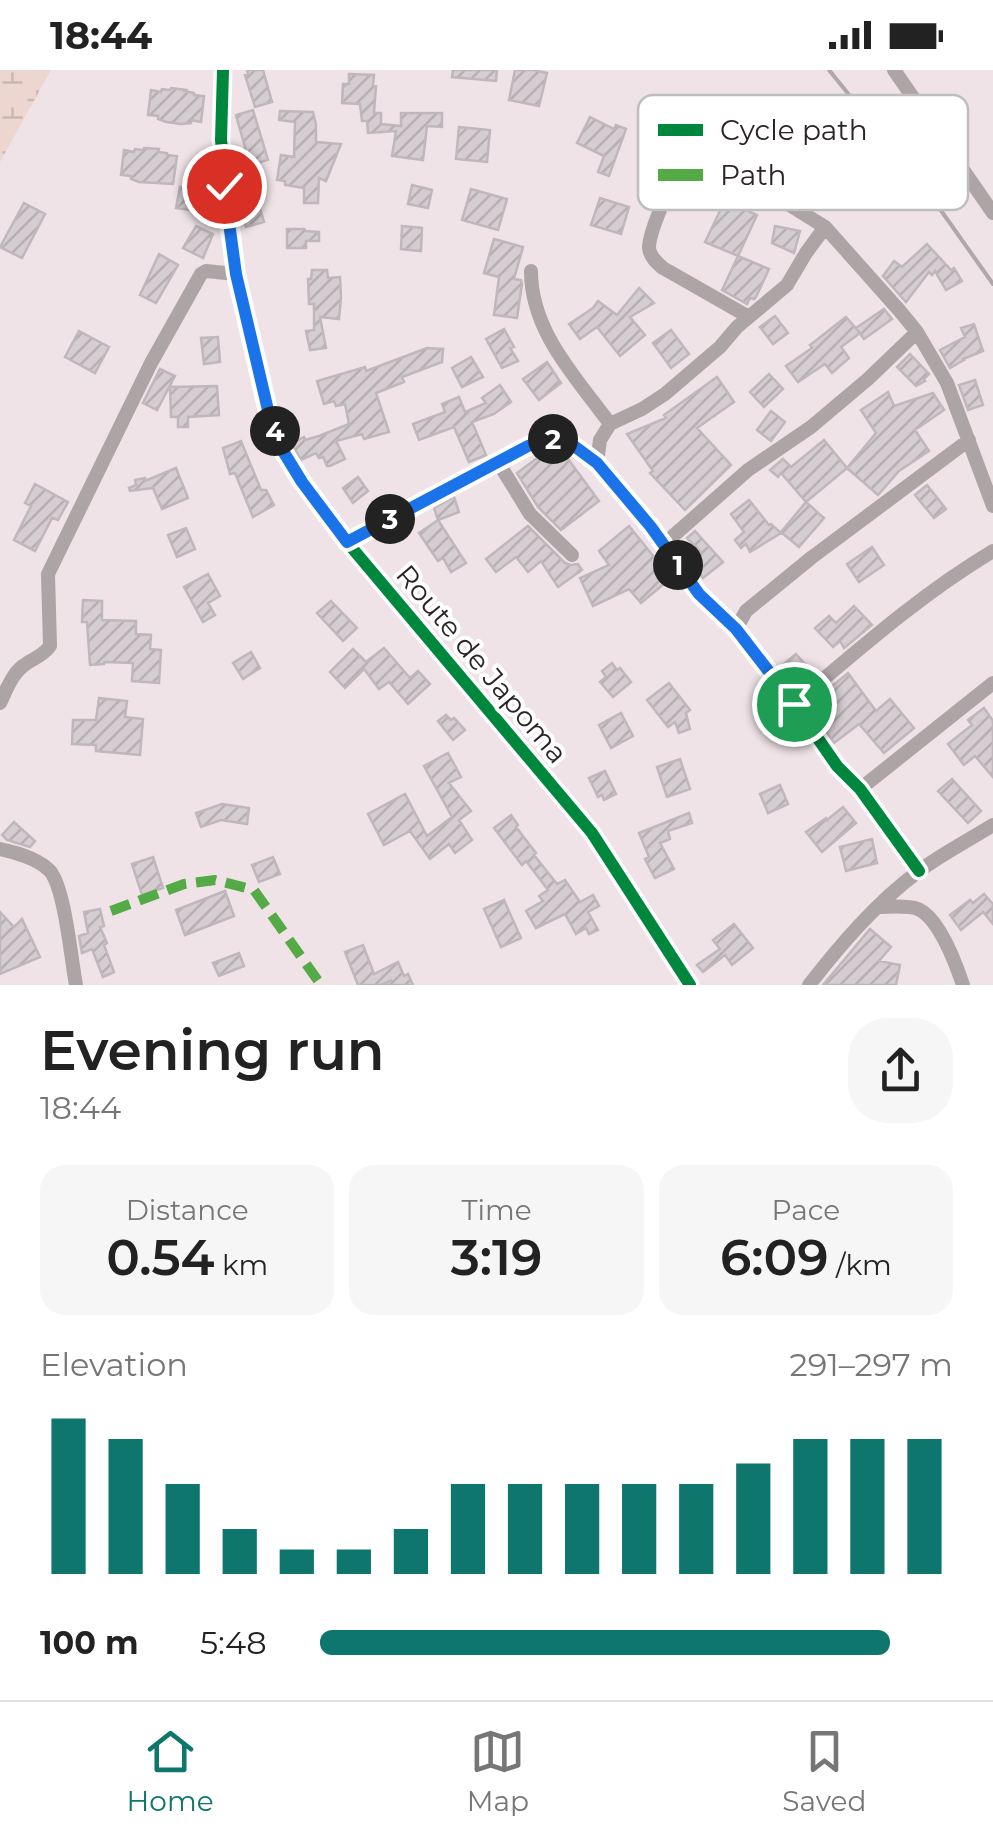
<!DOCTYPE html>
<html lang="en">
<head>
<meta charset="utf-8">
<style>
	:root { --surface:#fff; --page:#f6f6f6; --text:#222; --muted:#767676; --line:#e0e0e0; --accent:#0f766e }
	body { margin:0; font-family:Montserrat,sans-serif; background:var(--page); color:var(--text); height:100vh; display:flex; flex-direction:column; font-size:38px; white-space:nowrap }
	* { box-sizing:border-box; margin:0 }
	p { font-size:32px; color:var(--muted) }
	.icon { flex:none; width:55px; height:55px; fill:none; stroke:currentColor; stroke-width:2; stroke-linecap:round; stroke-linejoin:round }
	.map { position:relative; height:915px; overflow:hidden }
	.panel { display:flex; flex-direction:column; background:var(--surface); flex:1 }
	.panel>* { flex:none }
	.pin { position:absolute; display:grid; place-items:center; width:85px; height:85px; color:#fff; margin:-42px; border:5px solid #fff; border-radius:50%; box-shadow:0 2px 10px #0007 }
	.km { position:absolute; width:50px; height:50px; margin:-25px; border-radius:50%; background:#222; color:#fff; font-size:28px; line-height:50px; text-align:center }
	.round { display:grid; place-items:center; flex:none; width:105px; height:105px; border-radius:40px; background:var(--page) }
	.summary { display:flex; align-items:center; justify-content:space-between; height:170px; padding:0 40px }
	h1 { font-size:55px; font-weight:600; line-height:75px }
	.metrics { display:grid; grid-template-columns:repeat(3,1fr); gap:15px; height:170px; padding:10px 40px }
	.metrics div { display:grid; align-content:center; border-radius:25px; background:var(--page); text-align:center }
	.metrics b { font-size:50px; font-weight:600 }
	.metrics small { font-size:28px; font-weight:400 }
	.metrics p { font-size:28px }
	.chart { height:280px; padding:20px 40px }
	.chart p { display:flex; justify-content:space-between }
	.chart svg { width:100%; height:180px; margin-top:10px; stroke:var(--accent); stroke-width:6 }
	ul { padding:0 40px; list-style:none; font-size:32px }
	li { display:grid; grid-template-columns:160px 120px 1fr; align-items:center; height:75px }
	li i { height:25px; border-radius:12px; background:var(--accent) }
	.status { display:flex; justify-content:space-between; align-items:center; height:70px; padding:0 50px; background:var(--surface); direction:ltr }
	.status svg { height:28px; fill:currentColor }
	.tab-bar { display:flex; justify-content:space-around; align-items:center; height:140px; border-top:2px solid var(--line); background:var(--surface); font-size:28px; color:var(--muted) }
	.tab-bar a { display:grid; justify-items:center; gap:5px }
	.tab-bar .on { color:var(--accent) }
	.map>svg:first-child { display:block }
	.wetland { fill:url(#wetland-marsh) }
	.building { fill:url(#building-hatch); stroke:#c0b7bc; stroke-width:2.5 }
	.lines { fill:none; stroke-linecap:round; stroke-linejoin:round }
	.minor { stroke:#ada4a6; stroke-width:14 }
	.rail { stroke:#afa7a9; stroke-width:4 }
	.quiet { stroke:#54aa44; stroke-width:10; stroke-dasharray:20 10; stroke-linecap:butt }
	.cycleway-casing { stroke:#fff; stroke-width:19 }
	.cycleway { stroke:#00873e; stroke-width:12 }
	.route-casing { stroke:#fff; stroke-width:20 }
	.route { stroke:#1a73e8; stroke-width:12 }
	.labels { text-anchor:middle; stroke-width:8; stroke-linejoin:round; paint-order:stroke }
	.street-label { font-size:28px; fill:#2b2326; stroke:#fff }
	.key { fill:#fff; stroke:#bfbdbe; stroke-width:2.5 }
	.key-label { font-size:28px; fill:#2b2326 }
</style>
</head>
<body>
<div class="status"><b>18:44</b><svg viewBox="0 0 49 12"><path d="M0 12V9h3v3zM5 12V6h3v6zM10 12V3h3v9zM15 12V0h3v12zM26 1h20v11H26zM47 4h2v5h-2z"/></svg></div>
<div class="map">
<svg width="993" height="915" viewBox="0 0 993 915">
	<defs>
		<pattern id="wetland-marsh" width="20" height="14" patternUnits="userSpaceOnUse" patternTransform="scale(2.5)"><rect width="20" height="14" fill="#edd5d0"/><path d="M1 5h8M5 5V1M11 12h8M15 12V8" fill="none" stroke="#cbb7b2"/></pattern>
		<pattern id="building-hatch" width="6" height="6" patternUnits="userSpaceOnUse" patternTransform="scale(2.5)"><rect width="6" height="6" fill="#d5cdd1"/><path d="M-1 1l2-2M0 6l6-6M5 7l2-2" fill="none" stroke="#b7b0b3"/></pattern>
	</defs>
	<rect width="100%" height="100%" fill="#efe3e7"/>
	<path class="wetland" d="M0,0H51L0,92Z"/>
	<path class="building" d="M247,0H263L272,32L255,37L245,5L248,4Z
		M453,0H497L496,11L452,7Z
		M515,0H533L547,3L539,36L509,30Z
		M349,4L374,5L373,15L376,16L374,43H381V54L401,56V43H442V57L427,56L423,90L392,86L396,61L368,63L367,51H362L360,34L342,33L343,14H349Z
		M171,18L186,20L185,21L194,23V25L204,26L201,52L191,50V53L181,54L166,52L158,49V46L148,45L151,20L161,22L162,19L170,20Z
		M253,40L268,90L250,95L236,45Z
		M280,41L313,42L316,55V72L341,74L326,111L319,108L318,133H304V118L285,115V111L277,110L281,85L294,87L295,52L279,50Z
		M590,47L614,59L616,55L626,59L609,106L598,102L604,86L577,73Z
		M459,57L490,60L487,92L456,89Z
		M144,78L159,79L158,82L167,83V85L177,86L173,114L139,112L131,109V106L121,105L124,80L134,82L135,79L143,80Z
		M249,102L264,152L246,157L239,132L236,106Z
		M412,115L432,120L428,138L408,134Z
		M732,116L742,121L734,134L757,145L738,186L705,172Z
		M180,117L207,121L204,142L176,138Z
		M471,119L507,129L498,160L462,150Z
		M600,128L629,137L621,164L591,155Z
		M24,133L45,144L22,188L0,177Z
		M196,156L213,164L203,188L183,178Z
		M402,156L422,158L421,181L401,179Z
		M775,156L800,161L794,183L772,173Z
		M287,159H304L306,161L319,162V171H306V178H287Z
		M494,169L523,177L514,209L521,210L522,214L517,248L494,245L499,207L484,203Z
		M927,174L951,200L954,198L962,211L946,220L935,201L932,205L929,202L906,232L883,206L894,191L902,197Z
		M159,184L178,195L156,233L140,225Z
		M738,186L769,199L756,227L754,229L750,228L747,234L722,220Z
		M312,200H327L328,208L340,207L341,228L339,249L320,247L326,278L310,280L306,261L314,260V234H309L308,209H311Z
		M639,218L654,233L630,247L645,265L620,286L597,257L580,269L569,254L593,238L598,231L617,245Z
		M884,239L892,249L864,269L856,258Z
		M775,246L788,263L773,274L760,257Z
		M846,247L860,263L841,277L849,288L832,303L825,294L798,312L786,296L812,278L810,275Z
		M974,254L983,281L963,289L964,290L950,298L940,280L965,267L961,258Z
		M504,259L514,277L510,278L518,291L502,298L486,269Z
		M671,260L689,284L671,298L653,273Z
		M79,261L109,277L95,303L65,287Z
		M218,267L220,292L204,294L201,268Z
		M427,278L443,279L442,292L402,307L404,312L376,323L389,362L364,369L362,364L336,371L345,389L330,396H327L323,387L319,388L316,383L301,390L291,373L304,367L305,370L319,366L349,354L345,334L336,336L334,331L324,334L317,311L365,297L366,301Z
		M910,284L929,304L924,309L925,311L916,316L897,297Z
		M471,287L483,307L462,317L452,298Z
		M547,292L561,313L539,330L523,309Z
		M160,299L175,306L157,340L143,333Z
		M769,304L783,319L764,337L750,322Z
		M717,307L734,332L697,358L731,395L685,440L650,403L653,401L627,364L666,348L664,345Z
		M975,310L983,335L968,340L959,315Z
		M500,315L511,332L494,344L472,352L486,385L469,392L454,357L419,370L413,354L445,342L442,334L459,327L465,342L486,333L482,328Z
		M217,316L219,345L188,347V357H178V347H171L170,317Z
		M888,322L894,336L933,323L944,340L915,360L929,381L899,401L878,425L847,398L876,363L861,340Z
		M771,341L785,352L771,371L757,360Z
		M824,370L847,398L806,432L781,403L778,407L770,400L783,389L791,397Z
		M241,371L261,420H266L274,435L253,447L235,403L230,404L223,378Z
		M554,380L563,382L599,431L561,460L538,437L517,403L544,383Z
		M176,398L188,428L162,439L153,418L130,421L129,418L136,415L135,410L145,408V411Z
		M358,407L368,421L353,433L343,418Z
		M35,414L68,432L58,450L52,448L35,481L14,470L31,436L25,433Z
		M927,415L946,439L934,448L915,425Z
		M454,427L459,442L438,450L434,438Z
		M749,430L769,455L771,454L781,463L750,482L746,474L741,478L735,470L744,462L731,444Z
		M806,432L824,448L799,477L781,462Z
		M438,450L466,493L451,502L443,488L438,491L419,463Z
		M528,456L565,493L570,495L578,494L582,500L558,517L541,491L528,502L516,487L496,502L486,489Z
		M629,456L671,508L641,533L629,519L593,536L580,508L609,495L599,481Z
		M186,458L195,479L177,487L168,465Z
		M695,461L723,492L703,508L689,491L701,482L687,468Z
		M872,477L884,495L859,512L847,494Z
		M208,504L220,526L208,533L215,545L203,552L184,517Z
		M83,530L102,531V550L136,551V564L151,565L150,579L161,580L159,613L132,611L133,593L104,592V594L90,595L87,552H82Z
		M331,531L357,558L343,571L317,543Z
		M854,536L872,555L844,578L840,571L833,577L815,558L829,546L836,553Z
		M384,578L410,608L418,601L430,614L408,634L389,612L379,619L364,599L345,618L330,602L353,579L366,592Z
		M251,582L260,598L243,609L233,593Z
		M796,584L809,599L792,614L779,598Z
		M612,593L617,600L620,598L631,612L613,627L600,612L606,607L602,601Z
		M848,603L876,641L890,629L914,658L884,683L859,654L834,673L808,636Z
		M669,613L690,640L686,643L690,659L679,663L675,652L668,657L647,630Z
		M99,628L127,631L125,647L143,649L140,685L96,681V675L72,674L73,650H96Z
		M984,638L993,651V707L975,686L964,695L948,674L972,655L968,650Z
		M621,643L633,666L611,678L599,655Z
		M446,645L451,650L454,648L465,660L453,670L438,651Z
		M448,683L461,707L449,713L471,741L459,750L472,770L455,783L449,774L430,789L410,761L384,775L368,744L405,724L427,766L452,747L424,696Z
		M680,689L690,719L667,727L657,697Z
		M605,701L616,724L604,730L602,725L598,727L589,708Z
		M952,709L981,741L968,753L938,721Z
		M780,715L788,734L768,743L760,724Z
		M222,734L249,738L247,754L221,750L201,757L196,743Z
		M843,737L856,753L822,782L806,762L826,748L827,750Z
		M689,743L692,753L668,761L670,769L660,773L674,799L655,808L645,789L649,787L639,763Z
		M511,745L518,755L516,757L536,783L534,785L557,814L565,810L580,832L593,825L599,836L588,842L598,860L589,864L586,858L576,864L565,844L536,858L526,841L543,831L539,826L548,820L526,791L522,795L494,758Z
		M14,752L35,771L30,777L7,770L2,765Z
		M872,769L877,793L846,801L840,777Z
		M153,787L163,818L142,825L132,794Z
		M273,787L280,804L259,812L252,795Z
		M225,821L234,846L185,865L176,840Z
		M984,824L993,834V854L983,842L961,860L950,845L970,830L973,833Z
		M504,830L521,868L501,877L484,839Z
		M100,839L104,856L100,857L107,873L104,875L114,902L103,907L92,879L82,883L79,866L88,863L84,842Z
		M0,842L14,857L22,849L40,887L0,904Z
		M734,854L753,878L732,895L725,885L703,902L697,895L720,879L713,870Z
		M870,859L891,877L879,891L900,895L896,915H823Z
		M363,875L374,904L398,892L404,906L408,904L413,915H383L392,910L381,915H358L345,882Z
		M239,883L244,896L219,906L213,893Z"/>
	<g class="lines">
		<path class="minor" d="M223,0L221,70L236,204L267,340L283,381L302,412L347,472L592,763L690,915
			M894,0L993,143
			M531,201C531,262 576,307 610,354
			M749,247L663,198C657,193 650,187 649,178C649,161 676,98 689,87L697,88L764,119L825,157L899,240L917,262L947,313L993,436
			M498,392L530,444L572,485
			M597,393L600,370L610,354L642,339L665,324L720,277L737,257L787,215L806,183L825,157
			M347,472L529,376L554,369L570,373L597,393L651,457L699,524L736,559L794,634L837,696L860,719L919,801
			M664,474L748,400L811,357L868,309L917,262
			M736,559L746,541L811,488L969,370
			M0,633C6,621 12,604 23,596C33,588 42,587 50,576L48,504L151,293L201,204L206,201L236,204
			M794,634C858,580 921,524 993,481
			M860,719L993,613
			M0,779C15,782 39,789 50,801C65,819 71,889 76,915
			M878,837C890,837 907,835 918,839C939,848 956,894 963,915
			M809,915C841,874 877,832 919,801C942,784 969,770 993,755"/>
		<path class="rail" d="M829,0L930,125L993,214"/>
		<path class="quiet" d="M111,841L184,814L215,810L254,820L321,915"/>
		<defs>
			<path id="cycleway" d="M223,0L221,70L236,204L267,340L283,381L302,412L347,472L592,763L690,915
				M347,472L529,376L554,369L570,373L597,393L651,457L699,524L736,559L794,634L837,696L860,719L919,801"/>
		</defs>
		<use href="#cycleway" class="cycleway-casing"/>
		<use href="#cycleway" class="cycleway"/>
	</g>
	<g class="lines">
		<defs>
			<path id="route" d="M224,116L236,204L268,340L283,381L302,412L347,472L528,376L554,369L570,373L597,393L651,457L699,524L736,559L794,634"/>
		</defs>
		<use href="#route" class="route-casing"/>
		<use href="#route" class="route"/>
	</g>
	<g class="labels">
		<g class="street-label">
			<text transform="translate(482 594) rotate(50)" y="10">Route de Japoma</text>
		</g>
	</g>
	<rect x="638" y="25" width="330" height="115" rx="15" class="key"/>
	<rect x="658" y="54" width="45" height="12" fill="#00873e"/>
	<rect x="658" y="99" width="45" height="12" fill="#54aa44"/>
	<g class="key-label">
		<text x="720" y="70">Cycle path</text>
		<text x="720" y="115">Path</text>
	</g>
</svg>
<div class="pin" style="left:794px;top:634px;background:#1e9e55"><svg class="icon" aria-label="arrive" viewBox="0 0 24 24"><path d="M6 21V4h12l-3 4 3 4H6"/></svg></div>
<div class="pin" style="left:224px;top:116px;background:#d93025"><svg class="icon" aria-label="check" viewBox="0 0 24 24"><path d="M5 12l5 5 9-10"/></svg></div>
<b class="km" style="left:678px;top:495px">1</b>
<b class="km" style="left:553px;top:369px">2</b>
<b class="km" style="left:390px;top:449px">3</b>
<b class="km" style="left:275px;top:361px">4</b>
</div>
<section class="panel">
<div class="summary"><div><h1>Evening run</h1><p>18:44</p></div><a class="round"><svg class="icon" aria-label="share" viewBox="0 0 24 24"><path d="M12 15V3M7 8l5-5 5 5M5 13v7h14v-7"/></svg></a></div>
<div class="metrics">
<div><p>Distance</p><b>0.54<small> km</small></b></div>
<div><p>Time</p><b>3:19</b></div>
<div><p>Pace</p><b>6:09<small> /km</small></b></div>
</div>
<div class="chart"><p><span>Elevation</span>291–297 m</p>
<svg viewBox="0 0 160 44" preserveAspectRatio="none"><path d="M5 44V6M15 44V11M25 44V22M35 44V33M45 44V38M55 44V38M65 44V33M75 44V22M85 44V22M95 44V22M105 44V22M115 44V22M125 44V17M135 44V11M145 44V11M155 44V11"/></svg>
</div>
<ul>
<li><b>100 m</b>5:48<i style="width:90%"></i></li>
</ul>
</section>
<nav class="tab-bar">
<a class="on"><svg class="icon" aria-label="home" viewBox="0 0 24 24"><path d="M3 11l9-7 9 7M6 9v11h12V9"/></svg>Home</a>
<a><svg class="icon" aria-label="map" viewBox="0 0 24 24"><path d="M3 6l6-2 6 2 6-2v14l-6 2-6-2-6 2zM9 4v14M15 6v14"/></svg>Map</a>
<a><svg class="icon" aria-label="saved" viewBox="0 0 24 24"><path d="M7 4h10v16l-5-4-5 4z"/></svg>Saved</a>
</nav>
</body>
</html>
